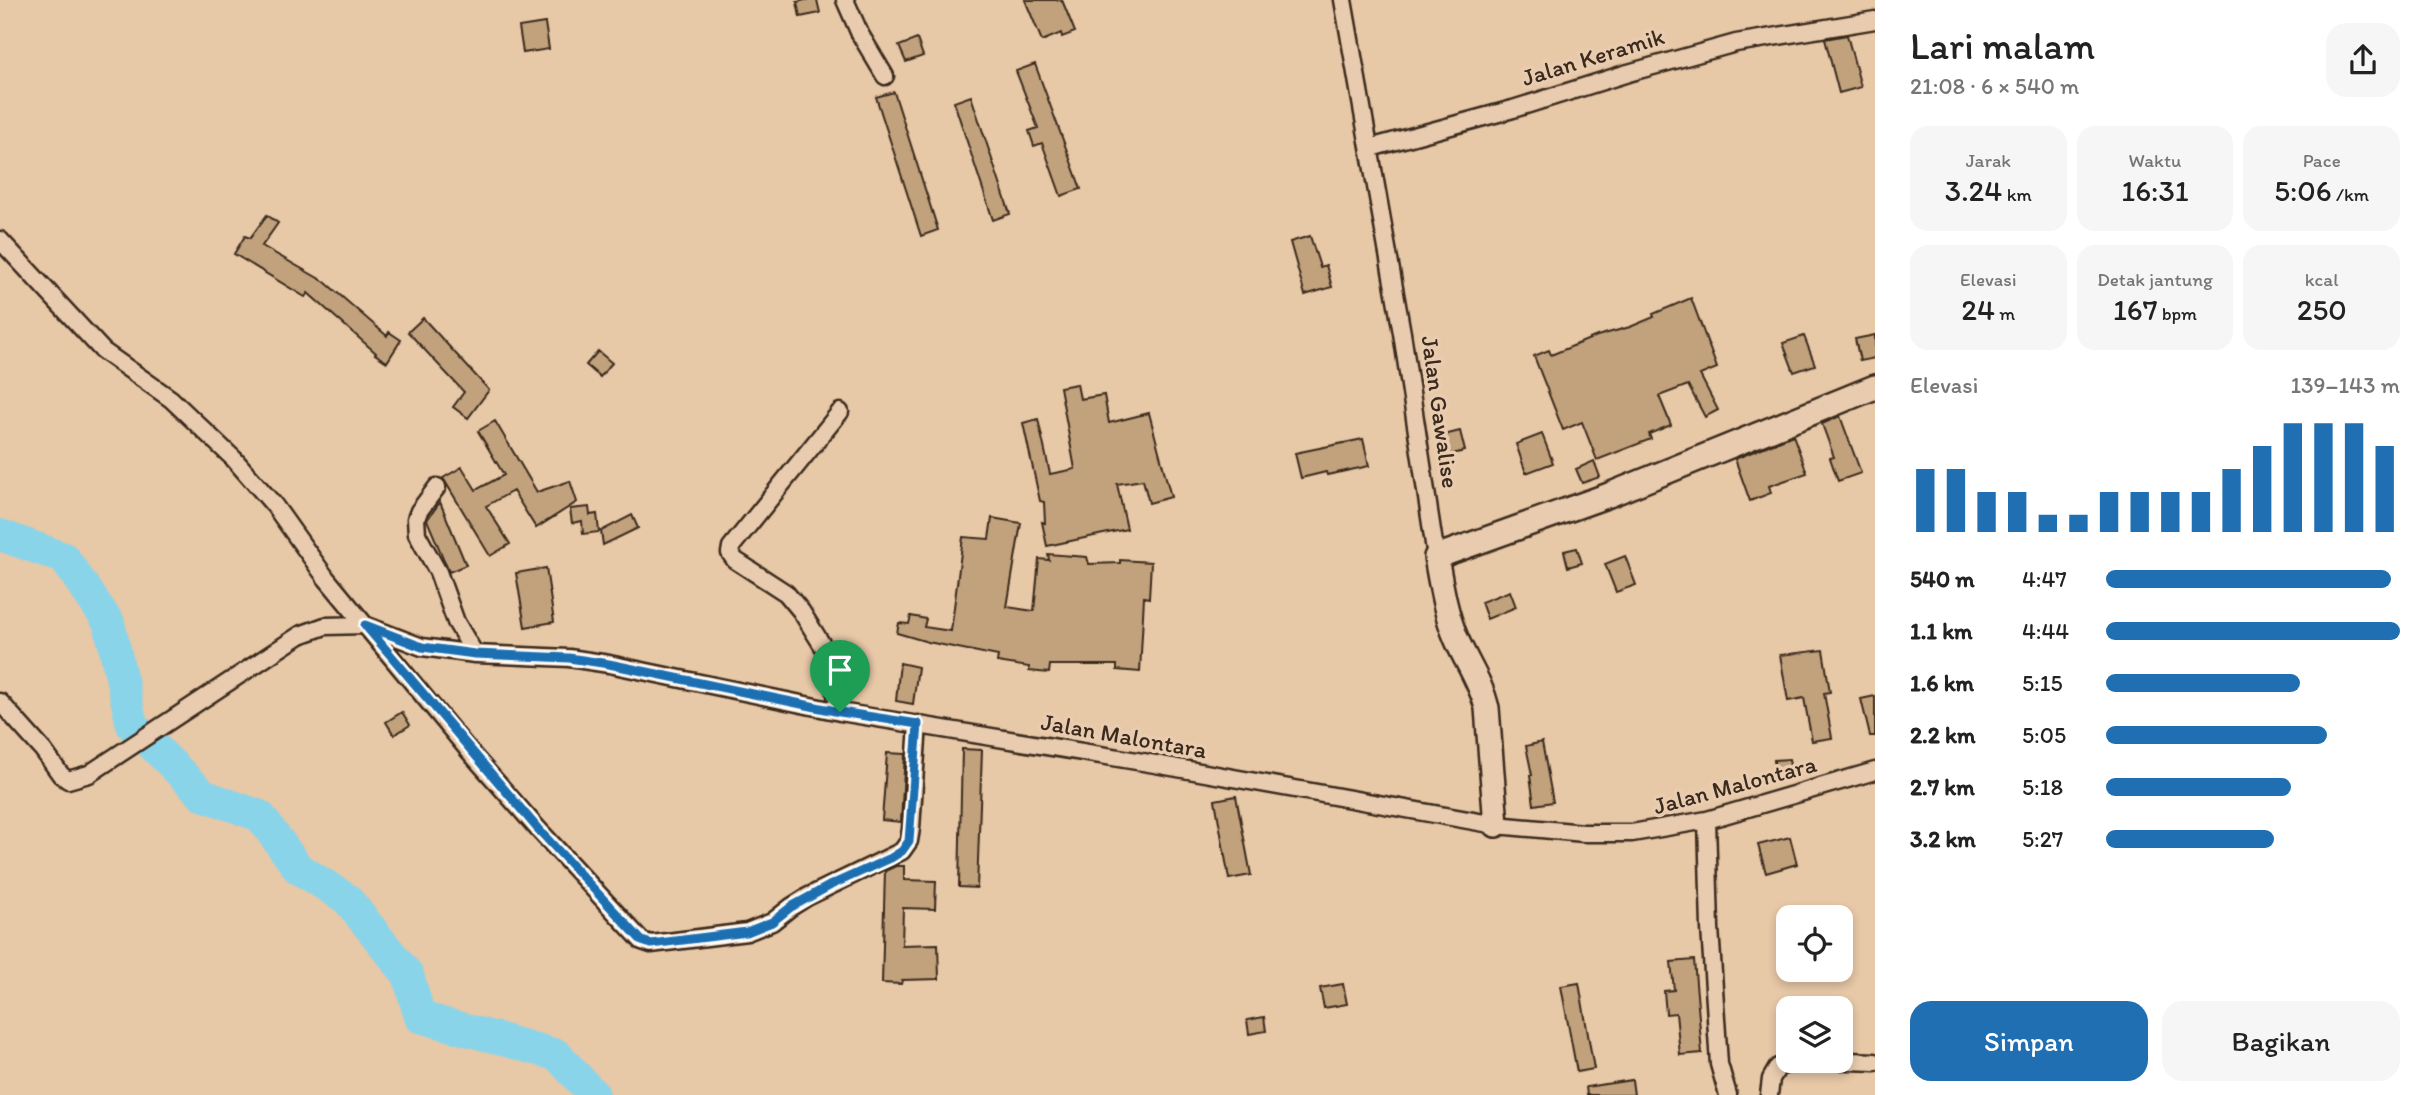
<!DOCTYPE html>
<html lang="id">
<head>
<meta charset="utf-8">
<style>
	:root { --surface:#fff; --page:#f6f6f6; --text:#222; --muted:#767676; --accent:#1f6fb2 }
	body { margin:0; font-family:Itim,sans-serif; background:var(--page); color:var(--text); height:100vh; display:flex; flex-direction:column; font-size:26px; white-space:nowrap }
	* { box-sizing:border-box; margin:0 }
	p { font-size:23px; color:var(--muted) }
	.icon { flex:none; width:38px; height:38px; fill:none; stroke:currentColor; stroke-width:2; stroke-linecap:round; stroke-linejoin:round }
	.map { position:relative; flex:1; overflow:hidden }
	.details { display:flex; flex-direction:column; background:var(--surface); width:560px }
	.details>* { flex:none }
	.controls { position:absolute; left:1776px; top:905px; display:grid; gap:14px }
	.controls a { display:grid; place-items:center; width:77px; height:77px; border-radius:14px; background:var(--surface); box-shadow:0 4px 10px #0003; font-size:35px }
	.pin { position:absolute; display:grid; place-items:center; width:60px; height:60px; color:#fff; margin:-72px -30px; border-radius:50% 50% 50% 0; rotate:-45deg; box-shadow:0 0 7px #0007 }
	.pin .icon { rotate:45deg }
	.round { display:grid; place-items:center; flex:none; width:74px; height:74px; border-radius:21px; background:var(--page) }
	.overview { display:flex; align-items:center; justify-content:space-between; height:119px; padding:0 35px }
	h1 { font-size:38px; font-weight:600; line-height:52px }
	.metrics { display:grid; grid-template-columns:repeat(3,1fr); gap:10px; height:119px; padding:7px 35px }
	.metrics div { display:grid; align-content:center; border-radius:18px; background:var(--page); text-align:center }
	.metrics b { font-size:30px; font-weight:600 }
	.metrics small { font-size:19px; font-weight:400 }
	.metrics p { font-size:19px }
	.chart { height:196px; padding:14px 35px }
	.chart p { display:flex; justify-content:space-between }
	.chart svg { width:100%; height:126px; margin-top:7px; stroke:var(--accent); stroke-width:6 }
	.primary-button { display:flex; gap:14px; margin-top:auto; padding:14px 35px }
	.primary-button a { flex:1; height:80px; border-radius:21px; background:var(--accent); color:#fff; font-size:28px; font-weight:600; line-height:80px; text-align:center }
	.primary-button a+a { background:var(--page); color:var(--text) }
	ul { padding:0 35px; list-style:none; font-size:23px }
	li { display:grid; grid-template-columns:112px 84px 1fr; align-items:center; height:52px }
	li i { height:18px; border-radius:9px; background:var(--accent) }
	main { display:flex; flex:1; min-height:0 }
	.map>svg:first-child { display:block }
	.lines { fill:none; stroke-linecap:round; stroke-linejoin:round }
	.river { stroke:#8ad4ea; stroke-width:32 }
	.building { fill:#c1a27c; stroke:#3b2a1e; stroke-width:2 }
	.street-casing { stroke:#3b2a1e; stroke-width:21 }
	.secondary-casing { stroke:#3b2a1e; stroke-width:28 }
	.street { stroke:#e9ccaf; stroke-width:16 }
	.secondary { stroke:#e9ccaf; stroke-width:23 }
	.route-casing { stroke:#fff; stroke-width:14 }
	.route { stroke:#1f6fb2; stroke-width:9 }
	.labels { text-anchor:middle; stroke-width:7; stroke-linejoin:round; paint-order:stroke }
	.street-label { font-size:24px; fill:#3b2a1e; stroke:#e9ccaf }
</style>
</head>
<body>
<main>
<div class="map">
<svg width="1875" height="1095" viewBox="0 0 1875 1095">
	<rect width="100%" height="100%" fill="#e7c8a7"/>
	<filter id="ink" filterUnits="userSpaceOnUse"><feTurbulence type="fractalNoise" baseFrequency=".0143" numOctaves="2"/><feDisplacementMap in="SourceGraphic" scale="14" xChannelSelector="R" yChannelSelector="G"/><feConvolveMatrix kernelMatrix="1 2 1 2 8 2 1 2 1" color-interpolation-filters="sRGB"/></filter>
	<g filter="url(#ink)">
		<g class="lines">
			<path class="river" d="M0,535L64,558L109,623L132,725L203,795L260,816L298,868L347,899L408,975L420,1017L557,1055L594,1095"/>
		</g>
		<path class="building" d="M805,0H817L820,13L800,17L797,2Z
			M1025,0H1062L1075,32L1062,37L1061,33L1042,41Z
			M545,23L549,49L523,53L519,27Z
			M1847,35L1861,87L1839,93L1825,39Z
			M917,39L923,56L906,62L899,46Z
			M1035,64L1081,189L1061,196L1042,143L1034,146L1029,131L1038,128L1016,71Z
			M894,92L938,230L921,236L876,97Z
			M971,96L1010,214L993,220L954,102Z
			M267,215L278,223L262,246L325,282L387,336L389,332L401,340L387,362L375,354L376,353L308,293L305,297L234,254L245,236L250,238Z
			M1310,236L1320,267L1326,265L1332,287L1305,295L1290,242Z
			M1691,298L1717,368L1700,375L1718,410L1705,417L1688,385L1659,396L1671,425L1649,434L1651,439L1597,460L1582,422L1563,430L1534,356L1549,350L1551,355L1597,336L1630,327L1654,317L1653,314Z
			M423,318L489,390L468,418L453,407L464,392L408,332Z
			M1875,335V358L1860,361L1855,339Z
			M1804,336L1815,365L1794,372L1783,343Z
			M598,351L612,363L600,377L586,365Z
			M1077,384L1080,399L1104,395L1109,423L1149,413L1171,497L1149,503L1143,480L1117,484L1127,529L1047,546L1042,522L1045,523L1044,502L1040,501L1023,423L1038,419L1050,474L1075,469L1060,387Z
			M1840,416L1861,473L1838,481L1830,458L1834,457L1822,424Z
			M495,421L537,492L570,481L577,502L536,528L513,491L486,506L510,544L490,556L443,478L462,467L476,490L504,475L478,431Z
			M1460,431L1465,451L1448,455L1444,435Z
			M1542,434L1553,463L1526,473L1516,444Z
			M1793,435L1807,473L1769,486L1771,493L1750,501L1735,459Z
			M1363,439L1369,466L1327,475L1326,472L1301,478L1295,453Z
			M1594,461L1600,477L1582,483L1576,469Z
			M440,502L466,565L449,572L427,520Z
			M589,507L590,515L597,514L599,532L583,534L582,521L572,523L570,509Z
			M632,515L638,528L603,545L601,531Z
			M992,518L1021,523L1007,607L1034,611L1039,559L1049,560L1048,554L1087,557L1089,564L1120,563V560L1151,562L1149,598L1144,597L1140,672L1117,670V665H1050L1049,673L1029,671V667L997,662L998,656L928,642L897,633L899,623L909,624L911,616L926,619L924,627L951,631L963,537L989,539Z
			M1577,548L1582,563L1568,567L1564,551Z
			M1625,556L1636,585L1616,592L1605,564Z
			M546,568L554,622L525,627L516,573Z
			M1510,591L1516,607L1487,619L1481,602Z
			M1823,650L1830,692L1824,693L1832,738L1812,741L1804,698L1788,701L1780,655Z
			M900,663L918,667L913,704L896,701Z
			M1875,696V736H1870L1861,699Z
			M402,712L410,725L394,735L386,722Z
			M1542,742L1553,802L1534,805L1530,775H1532L1526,746Z
			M962,749L982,750L977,888L959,887Z
			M887,753L905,754L901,822L882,820Z
			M1789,759L1791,772L1775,773L1774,760Z
			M1236,796L1251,875L1229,879L1215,800Z
			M1790,837L1797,864L1766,873L1758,845Z
			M896,866H904V880L936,881L935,909L903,908L902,945L938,944L939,979L902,980L901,984L882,983L885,871Z
			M1694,960L1702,1053L1680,1055L1676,1013L1666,1014L1664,991L1674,990L1671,962Z
			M1579,983L1594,1069L1577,1072L1561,986Z
			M1343,984L1347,1004L1324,1008L1320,988Z
			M1264,1017L1266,1031L1249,1034L1247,1020Z
			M1632,1080L1634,1095H1587L1586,1087Z"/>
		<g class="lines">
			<defs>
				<path id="street" d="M845,0L860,34L885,76
					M1343,0L1402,333L1436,557
					M1370,148L1513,109L1628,73L1736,43L1875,20
					M0,240L103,351L171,399L234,459L274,505L326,578L470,752L538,829L642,941L651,944L747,932L772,922L791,907L807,897L902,851L909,841L911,829L918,724
					M840,412L731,547L730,553L735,560L786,593L801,611L826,651L840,712
					M437,487L419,511L416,519L417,534L438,572L456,622L475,654
					M0,702L43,750L61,775L68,780L89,774L300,635L325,626L365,625L422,647L475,654L569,658L609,664L840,712L1155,764L1496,825L1584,833H1632L1707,820L1875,771
					M1707,820L1710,928L1719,1064L1728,1095
					M1822,1060L1875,1062
					M1769,1095L1771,1079L1778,1067L1798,1060"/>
				<path id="secondary" d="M1496,825L1487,708C1481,682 1466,662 1456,638C1445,612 1441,584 1436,557L1609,495L1875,387"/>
			</defs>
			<use href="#street" class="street-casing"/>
			<use href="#secondary" class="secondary-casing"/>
			<use href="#street" class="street"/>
			<use href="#secondary" class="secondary"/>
		</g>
	</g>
	<g class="lines" filter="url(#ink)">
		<defs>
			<path id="route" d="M365,625L422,647L475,654L569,658L609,664L840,712L918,724L909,841L902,851L891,858L831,885L791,907L772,922L747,932L651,944L642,941L538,829Z"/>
		</defs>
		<use href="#route" class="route-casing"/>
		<use href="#route" class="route"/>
	</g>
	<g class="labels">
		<g class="street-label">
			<text transform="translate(1593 57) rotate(-17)" y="8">Jalan Keramik</text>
			<text transform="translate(1440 412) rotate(82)" y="8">Jalan Gawalise</text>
			<text transform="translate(1124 736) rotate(10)" y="8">Jalan Malontara</text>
			<text transform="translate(1735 785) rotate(-15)" y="8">Jalan Malontara</text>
		</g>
	</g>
</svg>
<div class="controls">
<a><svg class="icon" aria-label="locate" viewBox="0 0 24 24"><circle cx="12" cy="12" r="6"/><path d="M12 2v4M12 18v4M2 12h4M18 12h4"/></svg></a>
<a><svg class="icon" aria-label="layers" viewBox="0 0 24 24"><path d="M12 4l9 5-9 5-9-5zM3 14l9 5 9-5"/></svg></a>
</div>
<div class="pin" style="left:840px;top:712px;background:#1e9e55"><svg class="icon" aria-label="arrive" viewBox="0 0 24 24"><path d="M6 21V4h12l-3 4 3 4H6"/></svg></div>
</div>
<section class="details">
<div class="overview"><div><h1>Lari malam</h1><p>21:08 · 6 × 540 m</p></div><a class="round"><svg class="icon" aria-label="share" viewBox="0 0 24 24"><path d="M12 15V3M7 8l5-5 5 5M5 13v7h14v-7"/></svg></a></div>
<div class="metrics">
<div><p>Jarak</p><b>3.24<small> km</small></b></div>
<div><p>Waktu</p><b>16:31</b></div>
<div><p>Pace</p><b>5:06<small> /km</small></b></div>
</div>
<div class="metrics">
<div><p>Elevasi</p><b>24<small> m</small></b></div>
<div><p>Detak jantung</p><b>167<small> bpm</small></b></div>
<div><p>kcal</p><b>250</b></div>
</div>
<div class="chart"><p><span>Elevasi</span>139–143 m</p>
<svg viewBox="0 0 160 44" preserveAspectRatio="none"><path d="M5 44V22M15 44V22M25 44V30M35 44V30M45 44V38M55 44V38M65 44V30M75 44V30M85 44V30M95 44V30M105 44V22M115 44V14M125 44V6M135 44V6M145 44V6M155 44V14"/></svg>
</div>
<ul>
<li><b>540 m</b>4:47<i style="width:97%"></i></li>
<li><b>1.1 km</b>4:44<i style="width:100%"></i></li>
<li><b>1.6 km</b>5:15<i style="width:66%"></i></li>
<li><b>2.2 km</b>5:05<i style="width:75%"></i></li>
<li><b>2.7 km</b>5:18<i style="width:63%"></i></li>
<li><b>3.2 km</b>5:27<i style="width:57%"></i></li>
</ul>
<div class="primary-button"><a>Simpan</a><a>Bagikan</a></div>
</section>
</main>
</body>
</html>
